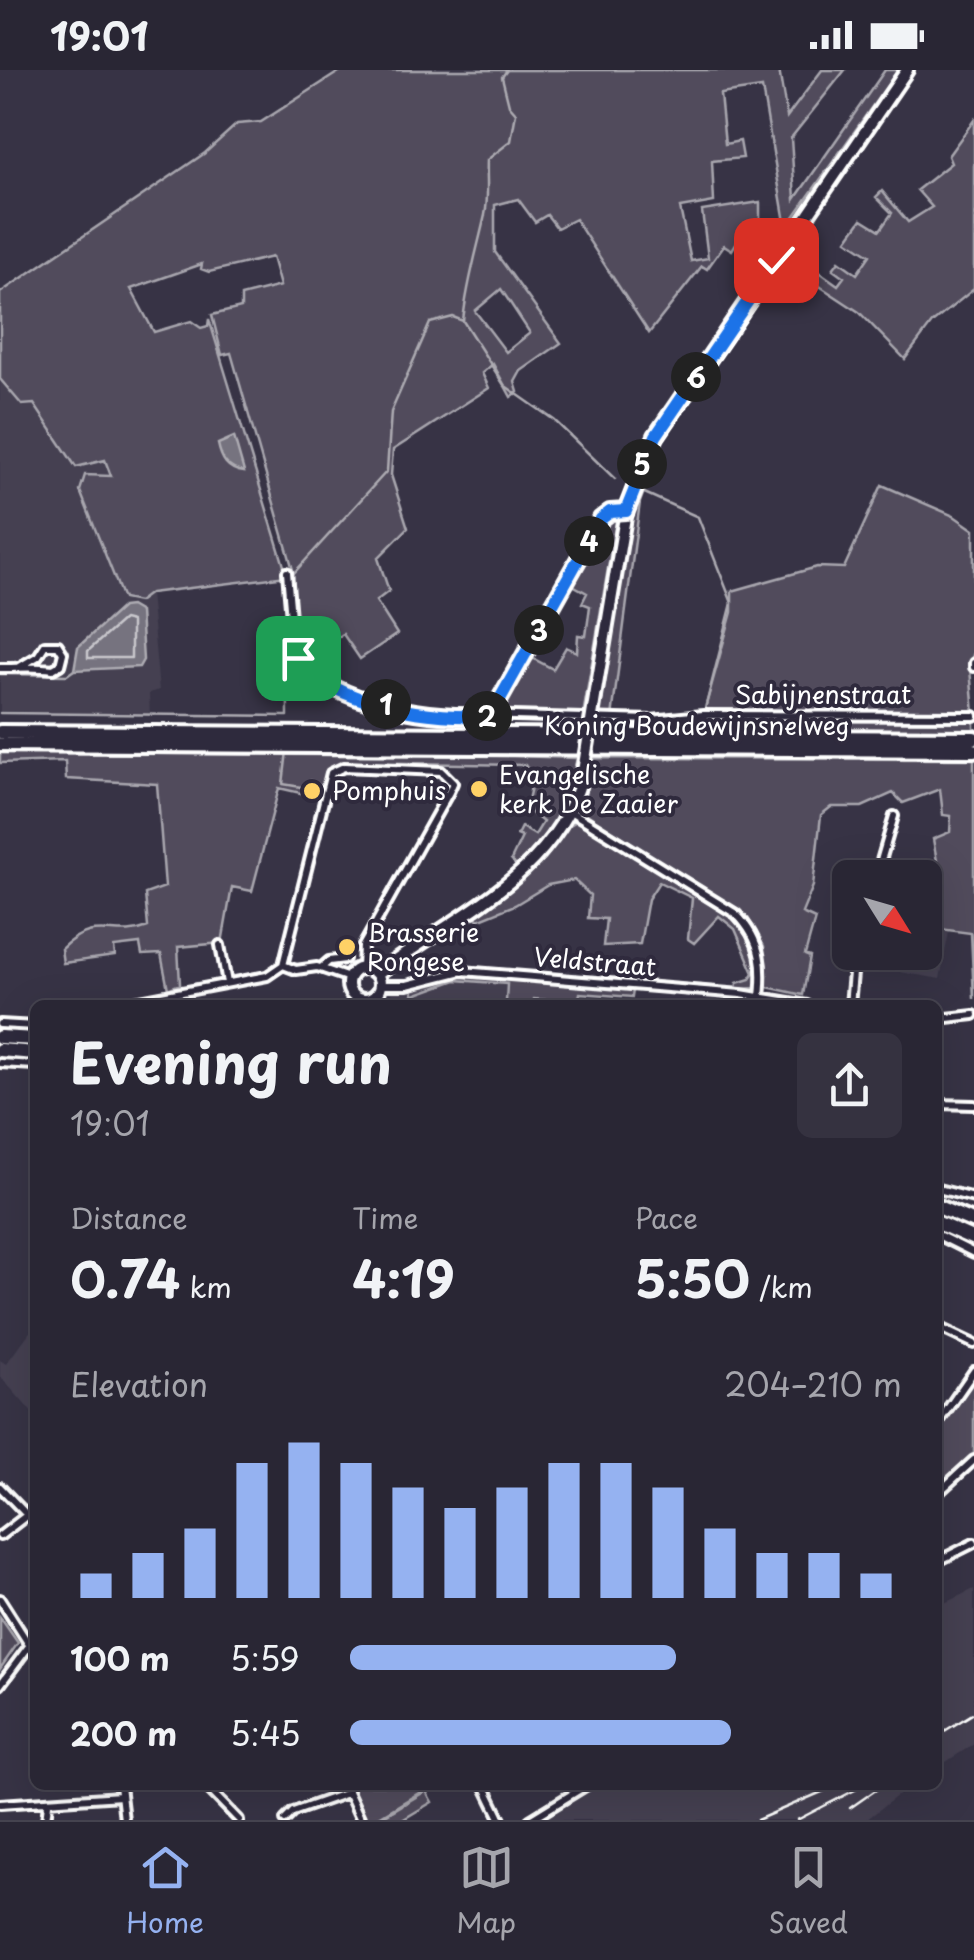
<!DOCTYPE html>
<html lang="en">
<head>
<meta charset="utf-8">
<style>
	:root { --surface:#292634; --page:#353240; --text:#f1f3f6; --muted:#a5a5ac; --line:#45434f; --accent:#95b2f1 }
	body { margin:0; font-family:"Playpen Sans",sans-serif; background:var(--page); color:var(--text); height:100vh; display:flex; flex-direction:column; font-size:38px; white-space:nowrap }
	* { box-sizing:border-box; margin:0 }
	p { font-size:32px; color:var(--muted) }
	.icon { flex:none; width:55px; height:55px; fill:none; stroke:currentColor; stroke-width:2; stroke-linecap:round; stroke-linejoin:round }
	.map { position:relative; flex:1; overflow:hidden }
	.side { position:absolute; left:30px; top:930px; width:912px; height:790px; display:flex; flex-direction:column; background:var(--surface); border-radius:15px; box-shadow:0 10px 40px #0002,0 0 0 2px var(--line) }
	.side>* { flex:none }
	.needle { width:65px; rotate:127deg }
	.fabs { position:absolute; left:832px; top:790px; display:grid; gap:20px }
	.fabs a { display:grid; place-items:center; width:110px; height:110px; border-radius:15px; background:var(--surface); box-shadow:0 10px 40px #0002,0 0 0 2px var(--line); font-size:50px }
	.pin { position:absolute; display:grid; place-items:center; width:85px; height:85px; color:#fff; margin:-42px; border-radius:20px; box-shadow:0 5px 15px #0006 }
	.km { position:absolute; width:50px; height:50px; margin:-25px; border-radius:50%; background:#222; color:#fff; font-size:28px; line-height:50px; text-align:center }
	.round { display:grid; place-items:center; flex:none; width:105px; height:105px; border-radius:15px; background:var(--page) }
	.overview { display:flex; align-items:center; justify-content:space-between; height:170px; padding:0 40px }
	h1 { font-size:55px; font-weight:700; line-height:75px }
	.figures { display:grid; grid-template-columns:repeat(3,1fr); gap:15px; height:170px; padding:10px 40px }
	.figures div { display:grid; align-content:center }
	.figures b { font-size:50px; font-weight:700 }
	.figures small { font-size:28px; font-weight:400 }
	.figures p { font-size:28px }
	.chart { height:280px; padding:20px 40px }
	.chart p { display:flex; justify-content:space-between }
	.chart svg { width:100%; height:180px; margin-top:10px; stroke:var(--accent); stroke-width:6 }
	ul { padding:0 40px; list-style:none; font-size:32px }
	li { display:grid; grid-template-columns:160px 120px 1fr; align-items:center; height:75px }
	li i { height:25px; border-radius:12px; background:var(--accent) }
	.status { display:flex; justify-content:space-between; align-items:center; height:70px; padding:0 50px; background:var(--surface); direction:ltr }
	.status svg { height:28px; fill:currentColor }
	.tabs { display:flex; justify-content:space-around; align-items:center; height:140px; border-top:2px solid var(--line); background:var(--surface); font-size:28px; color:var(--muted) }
	.tabs a { display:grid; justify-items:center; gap:5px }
	.tabs .current { color:var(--accent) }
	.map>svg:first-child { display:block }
	.built { fill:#444051 }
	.green { fill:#514c5c; stroke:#a8a6ae; stroke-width:2.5; fill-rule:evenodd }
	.water { fill:#76737f; stroke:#adabb2; stroke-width:2.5 }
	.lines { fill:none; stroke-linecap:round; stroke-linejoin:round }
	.shore { stroke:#c8c7cc; stroke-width:2.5 }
	.stream { stroke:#adabb2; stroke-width:2.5 }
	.street-casing { stroke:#fff; stroke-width:14 }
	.secondary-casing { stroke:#fff; stroke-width:18 }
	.highway-casing { stroke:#fff; stroke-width:20 }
	.street { stroke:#2f2a3d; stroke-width:6 }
	.secondary { stroke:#2f2a3d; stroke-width:10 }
	.highway { stroke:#2f2a3d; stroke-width:12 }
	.rail { stroke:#fff; stroke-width:2.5 }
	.secondary-bridge-casing { stroke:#fff; stroke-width:18; stroke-linecap:butt }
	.secondary-bridge { stroke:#2f2a3d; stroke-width:10 }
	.route-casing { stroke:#fff; stroke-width:20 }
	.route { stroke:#1a73e8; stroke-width:12 }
	.poi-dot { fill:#ffd166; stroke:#2f2a3d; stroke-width:4 }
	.labels { text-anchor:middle; stroke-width:8; stroke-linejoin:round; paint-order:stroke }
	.street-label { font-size:25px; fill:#fff; stroke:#2f2a3d }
	.poi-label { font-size:25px; fill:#fff; stroke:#2f2a3d; text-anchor:start }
</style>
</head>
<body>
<div class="status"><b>19:01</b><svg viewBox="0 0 49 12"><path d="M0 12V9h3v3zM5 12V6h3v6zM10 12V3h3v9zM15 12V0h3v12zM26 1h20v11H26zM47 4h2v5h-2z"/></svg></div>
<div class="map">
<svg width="974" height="1750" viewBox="0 0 974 1750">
	<rect width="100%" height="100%" fill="#373345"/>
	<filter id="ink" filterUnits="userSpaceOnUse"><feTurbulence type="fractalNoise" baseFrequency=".01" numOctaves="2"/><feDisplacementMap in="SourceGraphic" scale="20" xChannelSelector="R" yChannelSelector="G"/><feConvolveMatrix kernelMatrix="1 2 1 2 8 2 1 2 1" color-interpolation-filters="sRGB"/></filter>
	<g filter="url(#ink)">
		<path class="built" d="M0,309L22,335L77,332V396L105,390L149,512L159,620L149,623L150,646L0,641Z
			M932,860L949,862L940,909L900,902L903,883L925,882Z
			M460,903L509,908L505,935H376L390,929L393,920Z
			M35,1255V1346L0,1306V1290L6,1294Z
			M974,1519V1674L938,1697V1536Z
			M597,1715H911L866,1750H541Z"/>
		<path class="green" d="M342,0H779L787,47L822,0H845L791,68L795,129L885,0H898L786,158L762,18L720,24L725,74L740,71L743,88L712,91L714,132L680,138L691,191L708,188L702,141L760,132V153L746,157L732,180L724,175L707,199L702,196L649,263L575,149L557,158L547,145L535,152L518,129L495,135V182L561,273L521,301L515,312L518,322L511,327L493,294L482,303L489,318L393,380L391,405L408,458L378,488L389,521L376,531L397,564L360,589L343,564L303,591L294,557L293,500L231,283L222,285L212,245L241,238V226L280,216L272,187L209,202L201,199L202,194L131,219L154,262L191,251L201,258L208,256L209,249L287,506L150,523L138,532L123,529L80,421L85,405L111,406L105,390L76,397L34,334L22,335L0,309V223L205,83L237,54L261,52ZM501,219L530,263L506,282L475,241Z
			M974,50V219L932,253L905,289L859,242L783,192L790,181L838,215L844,207L833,199L839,191L857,204L870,185L847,170L862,149L880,160L892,143L876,127L882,121L908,152L932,137L917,120L951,93L948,86Z
			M652,383L657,386L640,432L612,647L598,648L631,437Z
			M882,415L954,446L974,460V580L970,599L974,643L704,642L732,542V521L817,497L844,498Z
			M614,446L616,451L583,645L500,642L530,587L553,599L566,577L577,582L578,565L586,566L590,536L582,533L587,523L571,514L606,448Z
			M702,648L943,649L974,651V660L599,658V654Z
			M0,683L513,686L577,688C567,732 553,766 518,798L511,790L522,767L517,765L521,757L535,765L543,752L526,739L533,708L525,695L345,692L330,698L321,716L311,711L309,725L279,718L252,821L232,817L222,873L178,877L180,914L168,919L161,884L142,885L140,874L114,877L115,886L63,893L61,879C95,845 113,871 148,857L145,824L165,817L157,714L66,709L65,691L0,693Z
			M592,688L974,689V929L971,863L932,858L942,823L925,820V808L912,807L916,793L937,791L933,769L950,762L951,746L943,745L940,719L903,733L893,723L862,737H831L821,745L813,816L802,843L815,849L805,885L810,887L803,925L767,917L764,876L748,848L582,741Z
			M577,751L740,853L755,880L760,912L755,918L736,919L737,913L750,909L754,903L735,859L719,846L694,873L688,869L692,828L659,812L648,829L640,874L603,876L606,849L588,848L590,825L574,810L548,815L515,835L478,850L474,844L545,789L568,756Z
			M461,904L633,920L632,927L580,923L579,928L586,933L534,929L533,935L506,932L507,914L456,910L414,925L412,935L413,918Z
			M974,1306V1384L938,1418V1358Z
			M0,1547L18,1573L0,1599Z
			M346,1715H432L374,1750H362Z
			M426,1721L432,1732L402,1750H377Z"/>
		<path class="water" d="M234,367L244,402C227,400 221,389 218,374Z
			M130,536L140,542L143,590L139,597L74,600L78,577L122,537Z"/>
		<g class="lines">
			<path class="shore" d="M123,550L131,552V588H88V581Z"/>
			<path class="stream" d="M463,251L504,315L554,350L615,409
				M640,421L698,447L732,533L706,635
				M293,504L387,401L391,342L430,253L453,247L463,251C467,213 477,181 485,145C489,126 486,108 487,90L511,71L516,43L509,35L502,7L507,0
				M0,604L67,605L74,600
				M0,643L288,646L287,538
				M287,681L283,714L307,718"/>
			<defs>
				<path id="street" d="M287,502L293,571L304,598L339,620L416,643L651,650L703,645L974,646
					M974,593V597
					M0,598C19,598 35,596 53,599L60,595L63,583L58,575H45L38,586L18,598
					M491,645L601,449L610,441H626
					M570,741L736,844C763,871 764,899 759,935
					M876,808L894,746
					M220,875L227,913
					M283,895L331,703L344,697L441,701L453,713L449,722L363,876L362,898
					M283,895L296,900L317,897L349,908
					M321,898L329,891L345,889
					M381,915H407L462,901L741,924L807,935
					M114,935L267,906L283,895
					M850,935L855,882
					M938,949L974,945
					M0,954L35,956
					M0,993L35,995
					M938,1034L974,1035
					M938,1119L974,1128
					M938,1165L974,1183
					M938,1257L974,1274
					M938,1353L974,1301
					M0,1417L27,1445
					M938,1423L974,1390
					M0,1466L35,1439
					M938,1491L974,1473
					M0,1529L28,1573
					M0,1615L35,1568
					M120,1715L124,1750
					M205,1715L239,1750
					M345,1715L361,1750
					M484,1715L501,1750
					M0,1734L121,1726
					M46,1750L48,1734
					M285,1750L293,1742L347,1723
					M530,1750L587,1715"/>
				<path id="secondary" d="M595,627L626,441L649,378L907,0
					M348 914a16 16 0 1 1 32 0a16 16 0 1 1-32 0Z
					M377,904C455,845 552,808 582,708"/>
				<path id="highway" d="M0,662L974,668
					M0,674L974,680
					M0,967L35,969
					M0,980L35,983
					M938,1137L974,1152
					M938,1153L974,1169"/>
			</defs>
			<use href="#street" class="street-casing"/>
			<use href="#secondary" class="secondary-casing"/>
			<use href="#highway" class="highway-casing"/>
			<use href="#street" class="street"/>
			<use href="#secondary" class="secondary"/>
			<use href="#highway" class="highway"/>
			<path class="rail" d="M938,1665L974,1643
				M850,1738L883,1715
				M757,1750L838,1715
				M797,1750L859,1718"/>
			<defs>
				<path id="secondary-bridge" d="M582,708L595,627"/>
			</defs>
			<use href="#secondary-bridge" class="secondary-bridge-casing"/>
			<use href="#secondary-bridge" class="secondary-bridge"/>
		</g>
	</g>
	<g class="lines" filter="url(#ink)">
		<defs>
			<path id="route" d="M298,588C330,635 438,651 491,645L601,449L610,442L626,441L656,366L776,190"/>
		</defs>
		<use href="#route" class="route-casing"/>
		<use href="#route" class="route"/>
	</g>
	<g class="poi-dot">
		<circle cx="479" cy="719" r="10"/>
		<circle cx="312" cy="721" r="10"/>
		<circle cx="347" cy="877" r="10"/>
	</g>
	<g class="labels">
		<g class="street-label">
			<text x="823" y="634">Sabijnenstraat</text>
			<text x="697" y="665">Koning Boudewijnsnelweg</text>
			<text transform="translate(595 892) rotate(5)" y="9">Veldstraat</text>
		</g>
		<g class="poi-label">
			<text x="499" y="714">Evangelische<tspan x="499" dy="29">kerk De Zaaier</tspan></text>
			<text x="332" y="730">Pomphuis</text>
			<text x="367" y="872">Brasserie<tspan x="367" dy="29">Rongese</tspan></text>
		</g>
	</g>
</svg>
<div class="fabs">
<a><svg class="needle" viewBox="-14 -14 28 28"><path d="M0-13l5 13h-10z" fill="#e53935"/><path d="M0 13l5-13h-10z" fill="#a5a5ac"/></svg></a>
</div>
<div class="pin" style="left:298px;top:588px;background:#1e9e55"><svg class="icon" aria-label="arrive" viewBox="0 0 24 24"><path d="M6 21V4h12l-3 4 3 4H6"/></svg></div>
<div class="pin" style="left:776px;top:190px;background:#d93025"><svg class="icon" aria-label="check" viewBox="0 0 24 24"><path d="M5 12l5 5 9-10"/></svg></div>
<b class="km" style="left:386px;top:634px">1</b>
<b class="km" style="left:487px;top:646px">2</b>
<b class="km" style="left:539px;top:560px">3</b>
<b class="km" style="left:589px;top:471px">4</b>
<b class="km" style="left:642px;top:394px">5</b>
<b class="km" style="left:696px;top:307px">6</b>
<section class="side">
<div class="overview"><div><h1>Evening run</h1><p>19:01</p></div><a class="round"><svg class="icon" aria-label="share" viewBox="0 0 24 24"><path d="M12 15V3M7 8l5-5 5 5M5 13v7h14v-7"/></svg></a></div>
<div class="figures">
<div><p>Distance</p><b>0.74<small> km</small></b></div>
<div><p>Time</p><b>4:19</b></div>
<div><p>Pace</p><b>5:50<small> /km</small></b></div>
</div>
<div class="chart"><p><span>Elevation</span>204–210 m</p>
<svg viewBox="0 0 160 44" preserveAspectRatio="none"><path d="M5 44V38M15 44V33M25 44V27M35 44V11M45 44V6M55 44V11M65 44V17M75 44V22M85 44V17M95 44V11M105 44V11M115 44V17M125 44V27M135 44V33M145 44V33M155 44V38"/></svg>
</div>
<ul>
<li><b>100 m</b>5:59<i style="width:59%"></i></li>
<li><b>200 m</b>5:45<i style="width:69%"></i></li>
</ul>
</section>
</div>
<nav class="tabs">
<a class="current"><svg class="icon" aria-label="home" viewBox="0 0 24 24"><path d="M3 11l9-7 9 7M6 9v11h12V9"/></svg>Home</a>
<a><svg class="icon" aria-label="map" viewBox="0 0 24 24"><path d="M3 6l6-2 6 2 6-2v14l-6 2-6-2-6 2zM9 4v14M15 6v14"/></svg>Map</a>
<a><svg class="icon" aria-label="saved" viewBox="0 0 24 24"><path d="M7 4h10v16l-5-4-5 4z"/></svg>Saved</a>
</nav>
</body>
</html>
